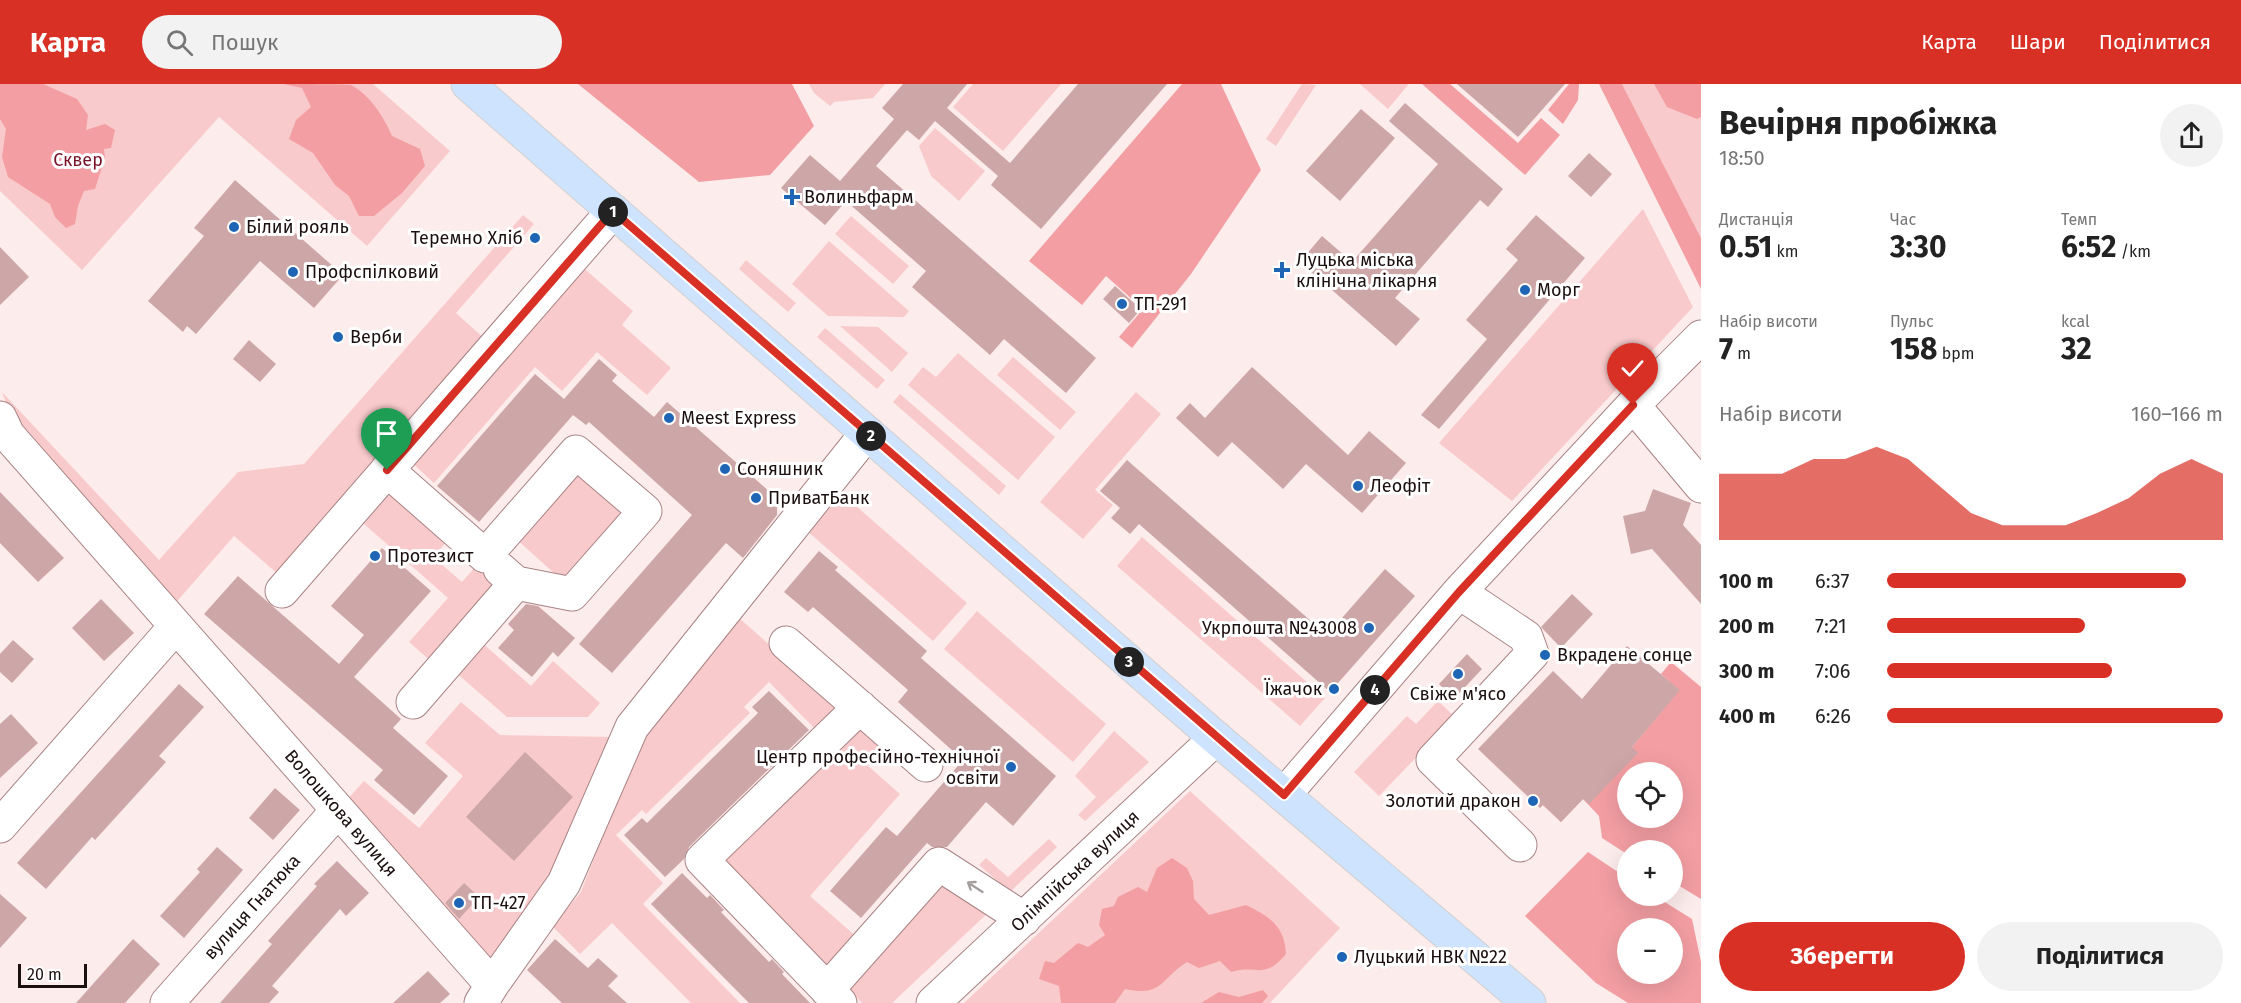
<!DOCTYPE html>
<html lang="uk">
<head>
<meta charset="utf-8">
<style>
	:root { --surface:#fff; --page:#f2f2f2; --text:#222; --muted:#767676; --accent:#d93025 }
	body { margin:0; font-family:"Fira Sans",sans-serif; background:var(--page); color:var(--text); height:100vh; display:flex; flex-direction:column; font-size:22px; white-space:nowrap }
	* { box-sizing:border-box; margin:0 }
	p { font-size:20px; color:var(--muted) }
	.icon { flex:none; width:33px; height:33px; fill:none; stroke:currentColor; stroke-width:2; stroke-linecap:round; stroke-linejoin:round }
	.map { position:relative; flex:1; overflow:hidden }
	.panel { display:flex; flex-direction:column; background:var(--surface); width:540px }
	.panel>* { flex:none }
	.controls { position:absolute; left:1617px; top:678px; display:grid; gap:12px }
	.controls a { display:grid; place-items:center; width:66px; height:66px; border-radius:50%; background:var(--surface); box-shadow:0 6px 24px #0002; font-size:30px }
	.scale { position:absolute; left:18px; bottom:15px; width:69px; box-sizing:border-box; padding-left:6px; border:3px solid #1c0f0f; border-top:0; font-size:16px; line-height:21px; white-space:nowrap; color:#1c0f0f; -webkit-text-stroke:4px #fff; paint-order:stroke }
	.pin { position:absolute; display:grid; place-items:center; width:51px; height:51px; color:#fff; margin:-62px -26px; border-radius:50% 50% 50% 0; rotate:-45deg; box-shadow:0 0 6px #0007 }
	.pin .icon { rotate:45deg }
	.km { position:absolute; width:30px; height:30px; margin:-15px; border-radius:50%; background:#222; color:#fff; font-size:16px; line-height:30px; text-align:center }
	.round { display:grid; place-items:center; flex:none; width:63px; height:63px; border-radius:32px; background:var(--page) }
	.headline { display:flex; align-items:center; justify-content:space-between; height:102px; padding:0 18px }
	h1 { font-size:33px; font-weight:700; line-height:45px }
	.figures { display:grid; grid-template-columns:repeat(3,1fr); gap:9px; height:102px; padding:6px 18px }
	.figures div { display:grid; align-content:center }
	.figures b { font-size:30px; font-weight:700 }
	.figures small { font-size:16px; font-weight:400 }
	.figures p { font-size:16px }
	.chart { height:168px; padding:12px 18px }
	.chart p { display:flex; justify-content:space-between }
	.chart svg { width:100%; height:108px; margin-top:6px; fill:var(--accent); opacity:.7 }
	.button { display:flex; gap:12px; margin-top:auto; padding:12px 18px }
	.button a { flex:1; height:69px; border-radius:36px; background:var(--accent); color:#fff; font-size:24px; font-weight:700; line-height:69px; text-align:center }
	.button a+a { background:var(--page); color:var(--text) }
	ul { padding:0 18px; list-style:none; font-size:20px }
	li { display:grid; grid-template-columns:96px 72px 1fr; align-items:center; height:45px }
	li i { height:15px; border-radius:8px; background:var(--accent) }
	header { display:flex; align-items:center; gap:36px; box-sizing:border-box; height:84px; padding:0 30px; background:var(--accent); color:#fff }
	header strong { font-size:28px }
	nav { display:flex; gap:33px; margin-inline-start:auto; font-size:21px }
	.search { width:420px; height:54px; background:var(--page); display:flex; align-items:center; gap:15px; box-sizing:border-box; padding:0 21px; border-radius:33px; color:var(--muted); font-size:22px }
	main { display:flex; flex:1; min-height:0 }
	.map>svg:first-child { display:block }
	.green { fill:#f9cacb }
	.forest { fill:#f39ea3; fill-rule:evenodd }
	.building { fill:#cda6a7 }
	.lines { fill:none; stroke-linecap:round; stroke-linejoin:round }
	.minor-casing { stroke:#a88384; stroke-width:35 }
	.major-casing { stroke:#d2cfcf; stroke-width:35 }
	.minor { stroke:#fff; stroke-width:33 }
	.major { stroke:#cee3fd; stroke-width:33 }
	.oneway { stroke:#a49f9f }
	.route-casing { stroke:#fff; stroke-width:12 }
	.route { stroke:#d93025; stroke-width:8 }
	.poi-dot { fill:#1e65b5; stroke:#fff; stroke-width:2 }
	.labels { text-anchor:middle; stroke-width:6; stroke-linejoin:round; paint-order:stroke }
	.park-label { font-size:18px; fill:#771428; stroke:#fff }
	.poi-label { font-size:18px; fill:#1c0f0f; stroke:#fff; text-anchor:start }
	.street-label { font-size:18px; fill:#1c0f0f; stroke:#fff }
</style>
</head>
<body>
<header>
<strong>Карта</strong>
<div class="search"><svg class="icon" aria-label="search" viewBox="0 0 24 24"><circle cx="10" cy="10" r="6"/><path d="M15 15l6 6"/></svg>Пошук</div>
<nav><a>Карта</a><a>Шари</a><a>Поділитися</a></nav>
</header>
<main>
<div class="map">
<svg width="1701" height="919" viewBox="0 0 1701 919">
	<rect width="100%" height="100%" fill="#fdecec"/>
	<path class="green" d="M0,0H373L450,67L367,162L219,33L82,186L0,107Z
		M809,0H885L873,14L834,18L830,22L814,9Z
		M973,0H1061L1003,67L953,23Z
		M1302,0L1316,1L1276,62L1266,55Z
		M1360,0H1407L1408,1L1388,25Z
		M1622,0H1701V154Z
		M935,44L985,87L959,117L931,92L919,62Z
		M1643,125L1693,223L1512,417L1439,359Z
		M523,131L534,140L456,229L486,256L279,491L234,452L172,523L16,345L2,308L159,476L238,388L304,380Z
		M851,132L909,182L893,200L835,150Z
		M829,157L909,227L904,233L828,232L792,200Z
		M746,176L796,219L788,228L739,185Z
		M580,181L633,227L622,241L671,284L647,311L597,268L562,307L535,283L434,399L409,376Z
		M840,242L878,243L908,269L892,288Z
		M825,244L885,296L877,305L817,253Z
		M958,269L1055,353L1018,396L908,301L923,283L936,293Z
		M1013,273L1076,328L1060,346L997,291Z
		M1136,308L1161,330L1095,406L1113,421L1083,455L1040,418Z
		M900,310L1006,402L999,411L893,318Z
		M576,385L626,428L564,498L515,454Z
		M384,398L449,455L433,473L462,498L478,480L502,501L433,579L409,558L448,514L355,432Z
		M840,408L967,519L933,557L806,446Z
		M1142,453L1325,614L1300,642L1117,482Z
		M977,527L1106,640L1073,678L944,565Z
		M739,534L843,625L819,649L769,598L744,623L750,629L646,730L642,726L616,751L663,799L643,820L740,919H691L612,839L580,870L552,842L581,808L643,647Z
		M480,557L531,602L553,577L600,619L588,633H507L454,587Z
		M1438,617L1455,633L1379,712L1354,688L1407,632L1416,640Z
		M461,618L500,651L617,653L556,794L491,886L344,719L364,697L419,744L463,692L425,659Z
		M856,641L883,665L868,682L900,710L810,812L859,855L831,887L720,772Z
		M1114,647L1149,678L1085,737L1078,731L1096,713L1075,692Z
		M1190,707L1340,844L1270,919H964Z
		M1049,755L1057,763L1010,808L979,781L986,774L1008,793Z
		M941,794L991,826L892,919H862L844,900Z"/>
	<path class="forest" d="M0,0H43L77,15L88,31L86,46L105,40L115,46L111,64L104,65L105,74L95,105L84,107L78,122L75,140L66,144L55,133L50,120L8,93L2,73L6,45L0,35Z
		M284,0C296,0 342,0 351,1C370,11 384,33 392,52L420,65L425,82L402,109L374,132H359L349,112L335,101L313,69L289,55L296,36L311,23L302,4Z
		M578,0H792L814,42L770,91L699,98Z
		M1182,0H1221L1261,86L1191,190L1132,264L1119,253L1143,225L1106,192L1082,221L1029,177Z
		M1422,0H1450L1518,59L1541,34L1560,51L1525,91Z
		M1569,0H1579L1578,16L1563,40L1548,26Z
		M1599,0H1622L1701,154V205Z
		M1654,0H1701V33L1697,35L1667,23Z
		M1671,578L1701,603V815L1673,798L1672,766H1628L1627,770L1602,754L1599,732L1583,715L1561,738L1543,721L1632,663L1679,606L1661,590ZM1628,688H1672V734H1628Z
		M1588,768L1627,794L1628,812H1655L1692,835L1701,878V919H1628L1596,899L1525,832ZM1628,844H1672V890H1628Z
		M1172,774L1187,784L1193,797L1194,815L1209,831L1246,821C1269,832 1285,842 1286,870C1263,897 1259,880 1231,888L1220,877L1199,884L1187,878C1159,896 1163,913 1125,905L1115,919H1061L1059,902L1039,895L1045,877L1054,879L1078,859L1088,863L1105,851L1099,841L1102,825L1114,822L1118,813L1138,803L1147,808L1157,784Z
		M1263,906L1268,912L1262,919H1201L1219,908L1239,913Z"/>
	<path class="building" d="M903,0H967L947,24L1010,79L1078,0H1167L1041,145L991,101L998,92L935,37L919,56L907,46L876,82L1096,274L1066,309L1004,255L990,271L912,203L926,187L846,117L825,141L781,104L810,71L840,97L894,35L882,24Z
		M1457,0H1565L1518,53Z
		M1405,19L1503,105L1488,123L1480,116L1395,214L1420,235L1396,262L1300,178L1322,152L1352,178L1438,80L1389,37Z
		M1361,25L1395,54L1340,117L1306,87Z
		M1589,69L1612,90L1591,113L1568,92Z
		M235,96L343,191L314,224L260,177L196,250L187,242L183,248L148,217L204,152L194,144Z
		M1536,131L1585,174L1439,345L1421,331L1487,255L1466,236L1518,176L1506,165Z
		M0,163L29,193L0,221Z
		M1115,202L1141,225L1129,239L1103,215Z
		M249,256L276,280L260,298L233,275Z
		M599,275L617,291L612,297L654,333L667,318L777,414V431L743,474L726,459L612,589L579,560L692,431L589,338L586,341L573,331L479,438L437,402L535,290L564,315Z
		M1252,283L1348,371L1369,347L1406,379L1362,429L1306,380L1283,405L1232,358L1218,373L1176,334L1190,319L1205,334Z
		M1127,376L1327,551L1385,485L1415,512L1330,608L1139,440L1130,450L1111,434L1120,424L1100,407Z
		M1653,405L1691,419L1683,441L1701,461V520L1652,465L1631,470L1623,432L1645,427Z
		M0,408L64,474L38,498L0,459Z
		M382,464L431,507L354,593L401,635L393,644L448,692L414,731L374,696L383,686L204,530L238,492L339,580L364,551L331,522Z
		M819,467L838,483L835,486L927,567L921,574L1056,692L1013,742L986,718L947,763H932L927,759L861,834L830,807L886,743L897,752L963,676L898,618L908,606L813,523L808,528L784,508Z
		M1572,510L1593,530L1561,564L1541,543Z
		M101,515L134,549L104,577L72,544Z
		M526,520L538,522L575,554L558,573L553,568L532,593L498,564L514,546L508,540Z
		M13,556L34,575L12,599L0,588V570Z
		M1627,562L1680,606L1632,663L1638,669L1589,720L1583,715L1561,738L1543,721L1540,724L1478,665L1553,587L1582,615Z
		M1467,570L1482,585L1454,615L1439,600Z
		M179,600L204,623L159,672L166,678L95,756L92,753L46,805L17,779Z
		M769,607L809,646L689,763L684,775L665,793L624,751L642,734L647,739L758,629L752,623Z
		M11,630L38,659L0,694V640Z
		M525,668L573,713L514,777L466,733Z
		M275,704L300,726L273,756L249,734Z
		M217,763L243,786L184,854L160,832L200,788L197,785Z
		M337,777L369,809L346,832L340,825L272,902L279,908L269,919H220L272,860L268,857L317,802L314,800Z
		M682,789L707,814L710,811L724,826L721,828L769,878L772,875L784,888L782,890L810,919H749L651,820Z
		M464,799L479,813L459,835L445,819Z
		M0,810L27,834L0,864Z
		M133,855L160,880L125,919H76Z
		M555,855L588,884L598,874L618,892L608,902L627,919H562L527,886Z
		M428,887L450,910L440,919H393Z"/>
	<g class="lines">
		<defs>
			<path id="minor" d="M1633,321L1701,402
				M0,334L8,351L492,901L481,919
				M387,386L485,472L576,368L645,427L572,510L516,499
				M282,507L613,127
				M1459,508L1526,553L1532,570L1433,676L1520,761
				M786,559L926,681
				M413,618L516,499L500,485
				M1284,711L1459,508L1633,321L1701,253
				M0,742L176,542
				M492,901L564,799L632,643L867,349
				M827,906L939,780L1024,835
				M167,919L338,726
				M840,919L702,776L860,623
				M933,919L1216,654"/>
			<path id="major" d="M468,0L1216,654L1529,919"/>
		</defs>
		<use href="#minor" class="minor-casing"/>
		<use href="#major" class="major-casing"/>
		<use href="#minor" class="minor"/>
		<use href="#major" class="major"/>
	</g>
	<defs><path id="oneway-shaft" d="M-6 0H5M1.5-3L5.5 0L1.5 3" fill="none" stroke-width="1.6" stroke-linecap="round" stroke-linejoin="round" transform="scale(1.5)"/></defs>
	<use class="oneway" href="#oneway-shaft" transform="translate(975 803) rotate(-147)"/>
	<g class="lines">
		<defs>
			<path id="route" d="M387,386L613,127L1284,711L1459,508L1633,321"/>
		</defs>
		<use href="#route" class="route-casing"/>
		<use href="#route" class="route"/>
	</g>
	<g class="poi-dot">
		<path d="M789 104h6v6h6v6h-6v6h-6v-6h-6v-6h6z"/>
		<circle cx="234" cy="143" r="6"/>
		<circle cx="535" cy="154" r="6"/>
		<path d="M1279 177h6v6h6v6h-6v6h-6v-6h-6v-6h6z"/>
		<circle cx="293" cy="188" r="6"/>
		<circle cx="1525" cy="206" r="6"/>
		<circle cx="1122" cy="220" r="6"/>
		<circle cx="338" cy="253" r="6"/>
		<circle cx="669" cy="334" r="6"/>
		<circle cx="725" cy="385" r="6"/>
		<circle cx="1358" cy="402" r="6"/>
		<circle cx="756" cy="414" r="6"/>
		<circle cx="375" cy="472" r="6"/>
		<circle cx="1369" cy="544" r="6"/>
		<circle cx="1545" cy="571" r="6"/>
		<circle cx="1458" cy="590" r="6"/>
		<circle cx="1334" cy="605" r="6"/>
		<circle cx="1011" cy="683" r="6"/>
		<circle cx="1533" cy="717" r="6"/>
		<circle cx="459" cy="819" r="6"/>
		<circle cx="1342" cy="873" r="6"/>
	</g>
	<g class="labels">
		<g class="park-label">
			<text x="78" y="82">Сквер</text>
		</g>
		<g class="poi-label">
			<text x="804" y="119">Волиньфарм</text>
			<text x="246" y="149">Білий рояль</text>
			<text x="523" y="160" text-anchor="end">Теремно Хліб</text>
			<text x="1296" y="182">Луцька міська<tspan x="1296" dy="21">клінічна лікарня</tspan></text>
			<text x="305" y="194">Профспілковий</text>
			<text x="1537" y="212">Морг</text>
			<text x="1134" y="226">ТП-291</text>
			<text x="350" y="259">Верби</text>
			<text x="681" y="340">Meest Express</text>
			<text x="737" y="391">Соняшник</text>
			<text x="1370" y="408">Леофіт</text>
			<text x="768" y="420">ПриватБанк</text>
			<text x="387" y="478">Протезист</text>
			<text x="1357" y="550" text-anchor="end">Укрпошта №43008</text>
			<text x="1557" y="577">Вкрадене сонце</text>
			<text x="1322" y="611" text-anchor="end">Їжачок</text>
			<text x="1458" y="616" text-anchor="middle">Свіже м'ясо</text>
			<text x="999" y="679" text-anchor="end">Центр професійно-технічної<tspan x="999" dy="21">освіти</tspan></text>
			<text x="1521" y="723" text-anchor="end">Золотий дракон</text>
			<text x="471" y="825">ТП-427</text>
			<text x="1354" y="879">Луцький НВК №22</text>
		</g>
		<g class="street-label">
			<text transform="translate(341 729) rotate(49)" y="6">Волошкова вулиця</text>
			<text transform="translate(1075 787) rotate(-43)" y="6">Олімпійська вулиця</text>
			<text transform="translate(252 823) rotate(-48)" y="6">вулиця Гнатюка</text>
		</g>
	</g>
</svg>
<div class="controls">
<a><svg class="icon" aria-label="locate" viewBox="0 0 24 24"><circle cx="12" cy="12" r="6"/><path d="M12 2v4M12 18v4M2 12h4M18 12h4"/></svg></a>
<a>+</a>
<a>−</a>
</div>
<div class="scale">20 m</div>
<div class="pin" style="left:387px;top:386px;background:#1e9e55"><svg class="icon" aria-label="arrive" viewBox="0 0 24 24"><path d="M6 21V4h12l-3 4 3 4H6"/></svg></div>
<div class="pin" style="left:1633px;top:321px;background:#d93025"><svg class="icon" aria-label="check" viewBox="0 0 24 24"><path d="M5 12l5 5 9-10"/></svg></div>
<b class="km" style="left:613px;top:128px">1</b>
<b class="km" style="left:871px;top:352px">2</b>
<b class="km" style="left:1129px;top:578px">3</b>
<b class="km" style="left:1375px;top:606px">4</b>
</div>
<section class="panel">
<div class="headline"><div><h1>Вечірня пробіжка</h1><p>18:50</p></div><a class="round"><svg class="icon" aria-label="share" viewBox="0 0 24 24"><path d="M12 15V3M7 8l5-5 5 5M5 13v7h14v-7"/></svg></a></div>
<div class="figures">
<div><p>Дистанція</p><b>0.51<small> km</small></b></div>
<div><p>Час</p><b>3:30</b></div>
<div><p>Темп</p><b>6:52<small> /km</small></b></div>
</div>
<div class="figures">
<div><p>Набір висоти</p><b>7<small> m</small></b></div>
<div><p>Пульс</p><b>158<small> bpm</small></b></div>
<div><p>kcal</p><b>32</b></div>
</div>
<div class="chart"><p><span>Набір висоти</span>160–166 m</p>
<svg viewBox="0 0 160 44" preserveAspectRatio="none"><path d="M0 44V17L10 17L20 17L30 11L40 11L50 6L60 11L70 22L80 33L90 38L100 38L110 38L120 33L130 27L140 17L150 11L160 17V44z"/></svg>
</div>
<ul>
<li><b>100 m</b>6:37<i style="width:89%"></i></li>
<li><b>200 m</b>7:21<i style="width:59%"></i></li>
<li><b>300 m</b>7:06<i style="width:67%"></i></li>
<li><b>400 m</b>6:26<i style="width:100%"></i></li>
</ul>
<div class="button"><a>Зберегти</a><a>Поділитися</a></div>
</section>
</main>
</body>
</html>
